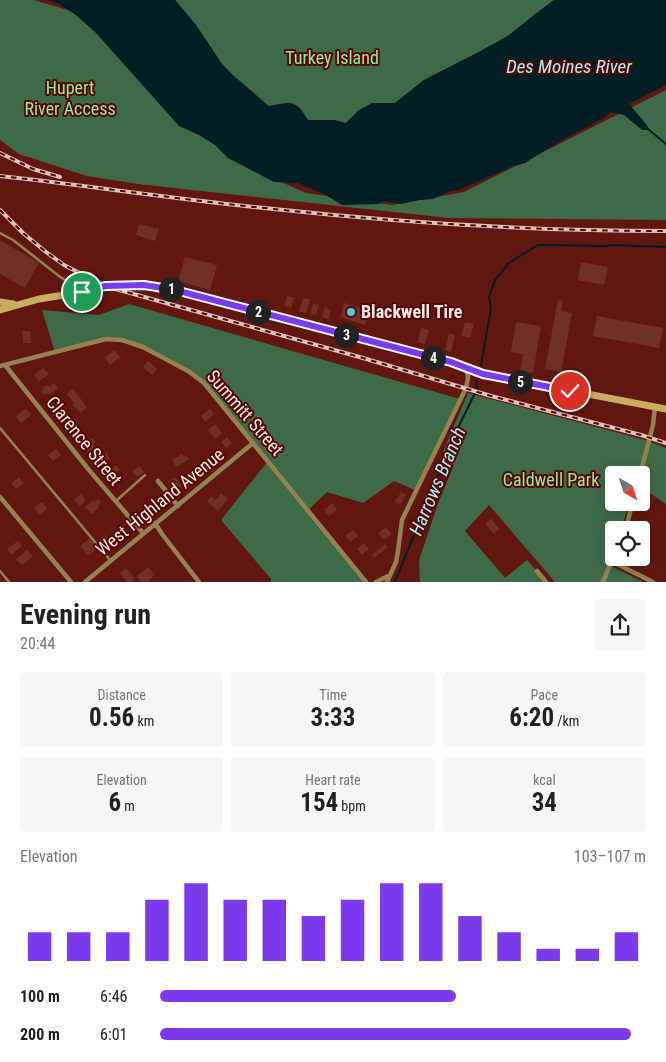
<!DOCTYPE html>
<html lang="en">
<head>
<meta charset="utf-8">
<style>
	:root { --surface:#fff; --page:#f6f6f6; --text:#202124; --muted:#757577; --accent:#7c3aed }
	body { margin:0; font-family:"Roboto Condensed",sans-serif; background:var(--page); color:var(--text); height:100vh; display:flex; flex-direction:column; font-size:19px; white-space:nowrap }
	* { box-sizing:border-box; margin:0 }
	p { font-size:16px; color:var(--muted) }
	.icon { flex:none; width:28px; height:28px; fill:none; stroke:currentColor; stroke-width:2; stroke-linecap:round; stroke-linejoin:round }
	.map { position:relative; height:582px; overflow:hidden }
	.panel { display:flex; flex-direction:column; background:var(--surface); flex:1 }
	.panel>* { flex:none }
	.needle { width:32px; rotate:141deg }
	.tools { position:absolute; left:605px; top:466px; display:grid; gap:10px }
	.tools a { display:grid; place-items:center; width:45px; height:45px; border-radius:5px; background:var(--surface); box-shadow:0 2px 12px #0003; font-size:25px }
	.pin { position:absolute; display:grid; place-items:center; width:42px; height:42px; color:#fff; margin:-21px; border:2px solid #fff; border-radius:50%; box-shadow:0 1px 5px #0007 }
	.km { position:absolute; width:25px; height:25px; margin:-12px; border-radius:50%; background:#222; color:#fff; font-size:14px; line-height:25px; text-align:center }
	.round { display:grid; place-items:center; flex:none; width:52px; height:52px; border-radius:5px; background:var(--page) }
	.summary { display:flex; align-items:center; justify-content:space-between; height:85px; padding:0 20px }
	h1 { font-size:28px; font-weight:700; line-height:38px }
	.metrics { display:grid; grid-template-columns:repeat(3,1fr); gap:8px; height:85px; padding:5px 20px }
	.metrics div { display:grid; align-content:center; border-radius:5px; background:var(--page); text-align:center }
	.metrics b { font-size:25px; font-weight:700 }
	.metrics small { font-size:14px; font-weight:400 }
	.metrics p { font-size:14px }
	.chart { height:140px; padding:10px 20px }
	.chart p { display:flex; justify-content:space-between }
	.chart svg { width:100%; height:90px; margin-top:5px; stroke:var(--accent); stroke-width:6 }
	ul { padding:0 20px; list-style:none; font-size:16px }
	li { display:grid; grid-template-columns:80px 60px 1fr; align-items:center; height:38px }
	li i { height:12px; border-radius:6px; background:var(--accent) }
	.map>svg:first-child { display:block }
	.green { fill:#3f6a48 }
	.water { fill:#001e23 }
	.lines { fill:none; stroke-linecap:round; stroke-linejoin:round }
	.stream { stroke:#001e23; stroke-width:2 }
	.building { fill:#703028 }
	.lane { stroke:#948253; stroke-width:2.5 }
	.street { stroke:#948253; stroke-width:4.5 }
	.secondary { stroke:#caad60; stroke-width:7 }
	.rail-casing { stroke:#dfc2bd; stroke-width:4 }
	.rail { stroke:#540904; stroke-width:2; stroke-dasharray:5.5; stroke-linecap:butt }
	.route-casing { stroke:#fff; stroke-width:10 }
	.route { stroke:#7c3aed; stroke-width:6 }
	.poi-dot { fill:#54cadd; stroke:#540904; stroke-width:2 }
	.labels { text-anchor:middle; stroke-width:4; stroke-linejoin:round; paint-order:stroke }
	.park-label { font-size:18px; fill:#95e7a5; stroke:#540904 }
	.poi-label { font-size:18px; font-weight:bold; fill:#fce9e5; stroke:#540904; text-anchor:start }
	.street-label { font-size:18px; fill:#fce9e5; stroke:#540904 }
	.water-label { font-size:19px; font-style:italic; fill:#a6eefa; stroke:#540904 }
</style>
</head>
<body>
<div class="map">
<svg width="666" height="582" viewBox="0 0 666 582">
	<rect width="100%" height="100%" fill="#61170f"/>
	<path class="green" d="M0,0H34L74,12L257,171L306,193L392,205L464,192L666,90V220L449,218L138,184L87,176L19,154L0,140Z
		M175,0H554L534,15L508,36L475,54L424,80L395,103H372L358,111L346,123L334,120H308L300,108L290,103L269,106L241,82L234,77L222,64L196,25Z
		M129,304L460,399L415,490L394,481L363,503L327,492L308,510L366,582H271V579L221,520L268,461L204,383L188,371L122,340L106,339L55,352L42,310L99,315Z
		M468,393L645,440L666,448V504L641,487V475H614V502L629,503L625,517L619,530H614V542L605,563L643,582H555L489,505L465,531L505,578L527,560L546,582H420L419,560L439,501L454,465L443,452Z"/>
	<path class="water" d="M48,0H175L196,25L222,64L235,77L241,82L268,106C274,106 286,102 290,103C299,104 303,113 308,120H334L346,123L358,111L372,103H395L424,80L475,54L508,36L534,15L554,0H666V85L629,104L647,125L649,130H642L624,115L610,112L605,117L555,144L525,163L511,167L459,190L451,191L433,199L419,200L401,204L383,201L379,204L342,205L324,194L298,183L274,182L228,158L215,145L199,135L179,126L96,33L76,15L59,4Z"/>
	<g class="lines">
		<path class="stream" d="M648,129L666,144
			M481,365L491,308L489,297L495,280L509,263L520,256L538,245H544L606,246L611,245L666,247
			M395,582L453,438L475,393L477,388L476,380"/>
	</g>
	<path class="building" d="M139,224L159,229L155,241L136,235Z
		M0,240L39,263L25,288L0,274Z
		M185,257L217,265L210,290L178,281Z
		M581,262L608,267L604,285L578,280Z
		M287,296L294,298L291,308L284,306Z
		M303,298L310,299L306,313L299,311Z
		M558,300L563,301L561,311L572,313L561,372L545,369Z
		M313,303L319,305L316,315L310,314Z
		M344,303L362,308L360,314L368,317L365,325L340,317Z
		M325,307L329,308L328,310L331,311L329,319L322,317Z
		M597,316L663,328L659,348L593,336Z
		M465,322L474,324L470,338L461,336Z
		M516,322L541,326L533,373L520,371L523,354L511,352Z
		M421,328L429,330L425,344L418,342Z
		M22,331H30L31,343H23Z
		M449,333L455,335L451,352L445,350Z
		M114,350L120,357L110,365L105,358Z
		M148,361L157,369L152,375L143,367Z
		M43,368L49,374L39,381L34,375Z
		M54,383L58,388L49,395L47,393L44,395L41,392L44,389L43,388L47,385L49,387Z
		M73,389L87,407L80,413L72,404L74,403L67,394Z
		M26,408L31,415L21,423L16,416Z
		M210,409L214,414L205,422L201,416Z
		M215,424L222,433L215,439L208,430Z
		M227,437L232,443L226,448L221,442Z
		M92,438L96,442L93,444L95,447L89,453L84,447L89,443L87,442Z
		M56,449L61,455L53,461L48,455Z
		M106,453L109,458L99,465L96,461Z
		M182,454L184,457L186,455L189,459L176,467L172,460Z
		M116,465L120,470L110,478L106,474Z
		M139,466L144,472L137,477L132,471Z
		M19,477L24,483L16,489L11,483Z
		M175,477L182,486L176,492L168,482Z
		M401,492L406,495L400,505L395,502Z
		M221,493L228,499L218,511L207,501L211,496L216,500Z
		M81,494L86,501L80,506L74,500Z
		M98,499L101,503L98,506L99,508L91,514L85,507L93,500L95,502Z
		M42,502L47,509L40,515L34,508Z
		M332,503L337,510L329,516L324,510Z
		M491,519L500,529L494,534L485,524Z
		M639,521L648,524L647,528L649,529L648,532L646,531L645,532L636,529Z
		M386,527L392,534L384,540L378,533Z
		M353,530L358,536L350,542L345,536Z
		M106,535L114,545L108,550L100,540Z
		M90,538L98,548L88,556L80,546Z
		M18,541L22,546L11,555L7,549Z
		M364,543L369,549L362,555L357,549Z
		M385,544L388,547L374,558L372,555Z
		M27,550L33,556L22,565L16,559Z
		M148,567L155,575L147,582H141L137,576Z
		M126,568L135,579L130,582H127L120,573Z"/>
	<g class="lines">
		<path class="lane" d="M0,233L13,240L59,276L80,290
			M0,428L110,560
			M116,501L145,475
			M0,571L9,582"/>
		<path class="street" d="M5,365L89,470L143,533
			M0,366L106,339L122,340L143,347L188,371L204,383L366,582
			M640,475L653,425L655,407
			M158,481L178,506
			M0,497L71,582
			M155,523L162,534L199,582
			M624,530L627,524L633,502
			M611,561L653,582
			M537,571L546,582
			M85,582L253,443
			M376,582L388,576
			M387,582L396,562L398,551L402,520L466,388L468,378L467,368
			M603,582L614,554"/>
		<path class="secondary" d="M0,302L13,304
			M0,310L39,299L82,292L105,286L144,285L175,290L451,362L483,374L666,409"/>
		<defs>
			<path id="rail" d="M0,153L33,169L60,177
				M0,176C91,186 182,200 274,209C404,223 535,231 666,231
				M0,210L23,233L46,252L64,265L105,286L363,358L491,396L641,435L666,443"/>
		</defs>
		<use href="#rail" class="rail-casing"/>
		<use href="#rail" class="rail"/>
	</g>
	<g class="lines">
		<defs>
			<path id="route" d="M82,292L105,286L144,285L175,290L451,362L483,374L570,391"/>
		</defs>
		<use href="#route" class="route-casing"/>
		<use href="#route" class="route"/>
	</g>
	<circle class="poi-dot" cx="351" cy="312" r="5"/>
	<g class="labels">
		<g class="park-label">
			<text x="332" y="64">Turkey Island</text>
			<text x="70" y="94">Hupert<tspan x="70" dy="21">River Access</tspan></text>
			<text x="551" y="486">Caldwell Park</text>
		</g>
		<g class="poi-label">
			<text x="361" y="318">Blackwell Tire</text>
		</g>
		<g class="street-label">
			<text transform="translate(245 413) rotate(49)" y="6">Summitt Street</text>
			<text transform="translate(84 441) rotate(51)" y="6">Clarence Street</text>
			<text transform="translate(160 502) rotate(-39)" y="6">West Highland Avenue</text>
		</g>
		<g class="water-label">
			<text x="569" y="73">Des Moines River</text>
			<text transform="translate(437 481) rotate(-67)" y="7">Harrows Branch</text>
		</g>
	</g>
</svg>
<div class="tools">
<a><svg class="needle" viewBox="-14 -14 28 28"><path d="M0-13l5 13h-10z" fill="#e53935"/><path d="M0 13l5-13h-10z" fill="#757577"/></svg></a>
<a><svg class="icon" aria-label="locate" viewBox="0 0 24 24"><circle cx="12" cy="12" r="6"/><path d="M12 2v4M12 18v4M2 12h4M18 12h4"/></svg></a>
</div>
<div class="pin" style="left:82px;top:292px;background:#1e9e55"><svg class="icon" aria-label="arrive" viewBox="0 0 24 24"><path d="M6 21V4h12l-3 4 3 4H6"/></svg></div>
<div class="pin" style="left:570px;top:391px;background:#d93025"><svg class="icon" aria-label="check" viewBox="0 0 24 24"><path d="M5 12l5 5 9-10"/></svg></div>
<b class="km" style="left:171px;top:289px">1</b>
<b class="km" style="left:258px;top:312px">2</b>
<b class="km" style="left:346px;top:335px">3</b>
<b class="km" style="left:433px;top:358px">4</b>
<b class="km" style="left:520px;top:382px">5</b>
</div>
<section class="panel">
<div class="summary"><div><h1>Evening run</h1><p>20:44</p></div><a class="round"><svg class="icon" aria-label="share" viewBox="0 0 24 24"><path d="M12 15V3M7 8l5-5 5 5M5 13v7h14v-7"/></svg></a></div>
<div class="metrics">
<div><p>Distance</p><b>0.56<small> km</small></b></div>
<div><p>Time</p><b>3:33</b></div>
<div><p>Pace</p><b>6:20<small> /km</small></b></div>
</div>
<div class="metrics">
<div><p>Elevation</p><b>6<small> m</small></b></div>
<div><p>Heart rate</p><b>154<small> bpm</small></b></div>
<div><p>kcal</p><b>34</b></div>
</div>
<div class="chart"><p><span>Elevation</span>103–107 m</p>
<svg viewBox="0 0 160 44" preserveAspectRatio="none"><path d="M5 44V30M15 44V30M25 44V30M35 44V14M45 44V6M55 44V14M65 44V14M75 44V22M85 44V14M95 44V6M105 44V6M115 44V22M125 44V30M135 44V38M145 44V38M155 44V30"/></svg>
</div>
<ul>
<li><b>100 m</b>6:46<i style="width:61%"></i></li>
<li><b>200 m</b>6:01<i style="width:97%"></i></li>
</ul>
</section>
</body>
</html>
